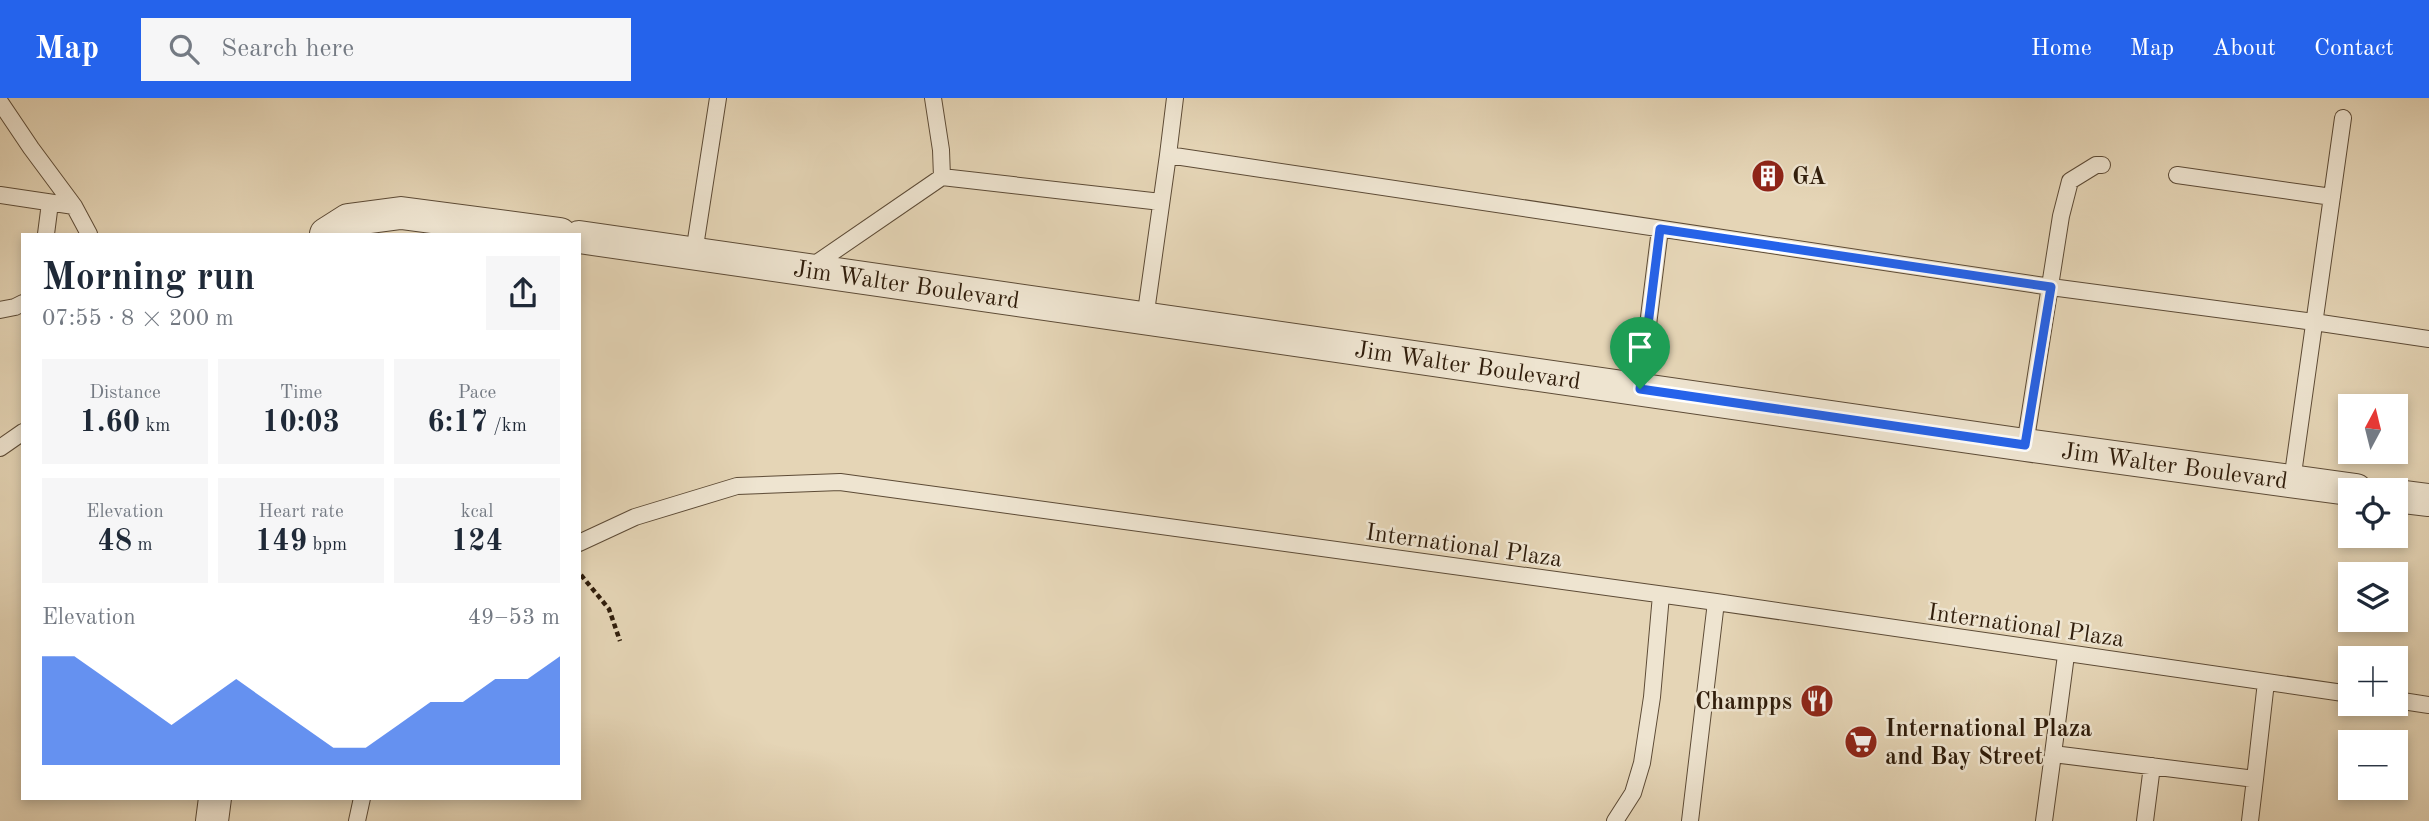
<!DOCTYPE html>
<html lang="en">
<head>
<meta charset="utf-8">
<style>
	:root { --surface:#fff; --page:#f6f6f7; --text:#1f2937; --muted:#747a83; --accent:#2563eb }
	body { margin:0; font-family:"Old Standard TT",serif; background:var(--page); color:var(--text); height:100vh; display:flex; flex-direction:column; font-size:26px; white-space:nowrap }
	* { box-sizing:border-box; margin:0 }
	p { font-size:23px; color:var(--muted) }
	.icon { flex:none; width:38px; height:38px; fill:none; stroke:currentColor; stroke-width:2; stroke-linecap:round; stroke-linejoin:round }
	.map { position:relative; flex:1; overflow:hidden }
	.sheet { position:absolute; left:21px; top:135px; width:560px; height:567px; display:flex; flex-direction:column; background:var(--surface); border-radius:0px; box-shadow:0 4px 10px #0003 }
	.sheet>* { flex:none }
	.needle { width:46px; rotate:7deg }
	.fabs { position:absolute; left:2338px; top:296px; display:grid; gap:14px }
	.fabs a { display:grid; place-items:center; width:70px; height:70px; border-radius:0px; background:var(--surface); box-shadow:0 4px 10px #0003; font-size:35px }
	.pin { position:absolute; display:grid; place-items:center; width:60px; height:60px; color:#fff; margin:-72px -30px; border-radius:50% 50% 50% 0; rotate:-45deg; box-shadow:0 0 7px #0007 }
	.pin .icon { rotate:45deg }
	.round { display:grid; place-items:center; flex:none; width:74px; height:74px; border-radius:0px; background:var(--page) }
	.head { display:flex; align-items:center; justify-content:space-between; height:119px; padding:0 21px }
	h1 { font-size:38px; font-weight:600; line-height:52px }
	.metrics { display:grid; grid-template-columns:repeat(3,1fr); gap:10px; height:119px; padding:7px 21px }
	.metrics div { display:grid; align-content:center; border-radius:0px; background:var(--page); text-align:center }
	.metrics b { font-size:30px; font-weight:600 }
	.metrics small { font-size:19px; font-weight:400 }
	.metrics p { font-size:19px }
	.chart { height:196px; padding:14px 21px }
	.chart p { display:flex; justify-content:space-between }
	.chart svg { width:100%; height:126px; margin-top:7px; fill:var(--accent); opacity:.7 }
	header { display:flex; align-items:center; gap:42px; box-sizing:border-box; height:98px; padding:0 35px; background:var(--accent); color:#fff }
	header strong { font-size:33px }
	nav { display:flex; gap:38px; margin-inline-start:auto; font-size:24px }
	.search { width:490px; height:63px; background:var(--page); display:flex; align-items:center; gap:18px; box-sizing:border-box; padding:0 24px; border-radius:0px; color:var(--muted); font-size:26px }
	.map>svg:first-child { display:block }
	.lines { fill:none; stroke-linecap:round; stroke-linejoin:round }
	.lane-casing { stroke:#5d4b36; stroke-width:18 }
	.street-casing { stroke:#5d4b36; stroke-width:34 }
	.path { stroke:#301d0b; stroke-width:4.5; stroke-dasharray:5 3.5; stroke-linecap:butt }
	.lane { stroke:#eee4d0; stroke-width:16 }
	.street { stroke:#eee4d0; stroke-width:32 }
	.route-casing { stroke:#fff; stroke-width:14 }
	.route { stroke:#2563eb; stroke-width:9 }
	.labels { text-anchor:middle; stroke-width:5; stroke-linejoin:round; paint-order:stroke }
	.poi-label { font-size:24px; font-weight:bold; fill:#301d0b; stroke:#eee4d0; text-anchor:start }
	.street-label { font-size:24px; fill:#301d0b; stroke:#eee4d0 }
</style>
</head>
<body>
<header>
<strong>Map</strong>
<div class="search"><svg class="icon" aria-label="search" viewBox="0 0 24 24"><circle cx="10" cy="10" r="6"/><path d="M15 15l6 6"/></svg>Search here</div>
<nav><a>Home</a><a>Map</a><a>About</a><a>Contact</a></nav>
</header>
<div class="map">
<svg width="2429" height="723" viewBox="0 0 2429 723">
	<rect width="100%" height="100%" fill="#e5d5b6"/>
	<filter id="stains"><feTurbulence type="fractalNoise" baseFrequency=".00286" numOctaves="4"/><feColorMatrix values="0 0 0 0 .2 0 0 0 0 .09 0 0 0 0 .02 0 0 0 .5 -.17"/></filter>
	<radialGradient id="worn" r=".72"><stop offset=".6" stop-color="#630" stop-opacity="0"/><stop offset="1" stop-color="#630" stop-opacity=".3"/></radialGradient>
	<g class="lines">
		<defs>
			<path id="lane" d="M933,0L941,52L942,79L1161,104
				M0,4L31,50L74,108L89,136
				M1168,57L1175,0
				M2177,77L2332,99
				M0,97L74,108
				M46,136L50,105
				M694,155L718,0
				M808,171L942,79
				M0,212L15,209L23,205
				M1145,221L1168,57L2051,189L2314,224L2429,241
				M1640,291L1660,131
				M2025,347L2061,118L2070,83L2096,67H2102
				M0,350L23,334
				M2292,383L2343,20
				M579,445L635,419L737,388L840,384L1716,504L2350,596
				M2066,557L2053,656L2255,681L2266,584
				M2396,602L2429,607
				M357,723L362,700
				M1615,723L1633,695L1642,665L1652,599L1661,497
				M1690,723L1716,504
				M2044,723L2053,656
				M2145,723L2152,668
				M2250,723L2255,681"/>
			<g id="street">
				<path d="M326,136L348,122L401,115L560,136"/>
				<path id="s1" d="M579,139L2025,347L2356,392"/>
				<path d="M2396,398L2429,402"/>
				<path d="M212,723L215,700"/>
			</g>
		</defs>
		<use href="#lane" class="lane-casing"/>
		<use href="#street" class="street-casing"/>
		<path class="path" d="M581,477L609,511L620,543"/>
		<use href="#lane" class="lane"/>
		<use href="#street" class="street"/>
	</g>
	<g class="lines">
		<defs>
			<path id="route" d="M1660,131L2051,189L2025,347L1640,291Z"/>
		</defs>
		<use href="#route" class="route-casing"/>
		<use href="#route" class="route"/>
	</g>
	<defs>
		<symbol id="building-disc" viewBox="-11 -11 22 22"><circle r="9.5" fill="#8f2418" stroke="#eee4d0"/><path d="M-4-6H4V6H1V3H-1V6H-4ZM-2.5-4.3h1.7v1.8h-1.7ZM.8-4.3h1.7v1.8H.8ZM-2.5-1h1.7V.8h-1.7ZM.8-1h1.7V.8H.8Z" fill="#fff"/></symbol>
		<symbol id="restaurant-disc" viewBox="-11 -11 22 22"><circle r="9.5" fill="#8f2418" stroke="#eee4d0"/><path d="M-5-6h1v4h1v-4h1v4h1v-4h1v5L-1.5 .5V6h-2V.5L-5-1ZM5-6V6H3V1.5H1.5Q1.5-4 5-6Z" fill="#fff"/></symbol>
		<symbol id="supermarket-disc" viewBox="-11 -11 22 22"><circle r="9.5" fill="#8f2418" stroke="#eee4d0"/><path d="M-6-5.5h2.5l.6 2H6L4.5 2H-2.5L-4.4-4H-6ZM-1.5 3.2a1.3 1.3 0 1 0 .1 0ZM3 3.2a1.3 1.3 0 1 0 .1 0Z" fill="#fff"/></symbol>
	</defs>
	<g fill-rule="evenodd">
		<use href="#building-disc" x="1749" y="59" width="38" height="38"/>
		<use href="#restaurant-disc" x="1798" y="584" width="38" height="38"/>
		<use href="#supermarket-disc" x="1842" y="625" width="38" height="38"/>
	</g>
	<g class="labels">
		<g class="poi-label">
			<text x="1792" y="86">GA</text>
			<text x="1792" y="611" text-anchor="end">Champps</text>
			<text x="1885" y="638">International Plaza<tspan x="1885" dy="28">and Bay Street</tspan></text>
		</g>
		<g class="street-label">
			<text dy="8" stroke="none"><textPath href="#s1" startOffset="331">Jim Walter Boulevard</textPath></text>
			<text dy="8" stroke="none"><textPath href="#s1" startOffset="898">Jim Walter Boulevard</textPath></text>
			<text dy="8" stroke="none"><textPath href="#s1" startOffset="1612">Jim Walter Boulevard</textPath></text>
			<text transform="translate(1464 447) rotate(8)" y="8">International Plaza</text>
			<text transform="translate(2026 527) rotate(8)" y="8">International Plaza</text>
		</g>
	</g>
	<rect width="100%" height="100%" filter="url(#stains)"/>
	<rect width="100%" height="100%" fill="url(#worn)"/>
</svg>
<div class="fabs">
<a><svg class="needle" viewBox="-14 -14 28 28"><path d="M0-13l5 13h-10z" fill="#e53935"/><path d="M0 13l5-13h-10z" fill="#747a83"/></svg></a>
<a><svg class="icon" aria-label="locate" viewBox="0 0 24 24"><circle cx="12" cy="12" r="6"/><path d="M12 2v4M12 18v4M2 12h4M18 12h4"/></svg></a>
<a><svg class="icon" aria-label="layers" viewBox="0 0 24 24"><path d="M12 4l9 5-9 5-9-5zM3 14l9 5 9-5"/></svg></a>
<a>+</a>
<a>−</a>
</div>
<div class="pin" style="left:1640px;top:291px;background:#1e9e55"><svg class="icon" aria-label="arrive" viewBox="0 0 24 24"><path d="M6 21V4h12l-3 4 3 4H6"/></svg></div>
<section class="sheet">
<div class="head"><div><h1>Morning run</h1><p>07:55 · 8 × 200 m</p></div><a class="round"><svg class="icon" aria-label="share" viewBox="0 0 24 24"><path d="M12 15V3M7 8l5-5 5 5M5 13v7h14v-7"/></svg></a></div>
<div class="metrics">
<div><p>Distance</p><b>1.60<small> km</small></b></div>
<div><p>Time</p><b>10:03</b></div>
<div><p>Pace</p><b>6:17<small> /km</small></b></div>
</div>
<div class="metrics">
<div><p>Elevation</p><b>48<small> m</small></b></div>
<div><p>Heart rate</p><b>149<small> bpm</small></b></div>
<div><p>kcal</p><b>124</b></div>
</div>
<div class="chart"><p><span>Elevation</span>49–53 m</p>
<svg viewBox="0 0 160 44" preserveAspectRatio="none"><path d="M0 44V6L10 6L20 14L30 22L40 30L50 22L60 14L70 22L80 30L90 38L100 38L110 30L120 22L130 22L140 14L150 14L160 6V44z"/></svg>
</div>
</section>
</div>
</body>
</html>
